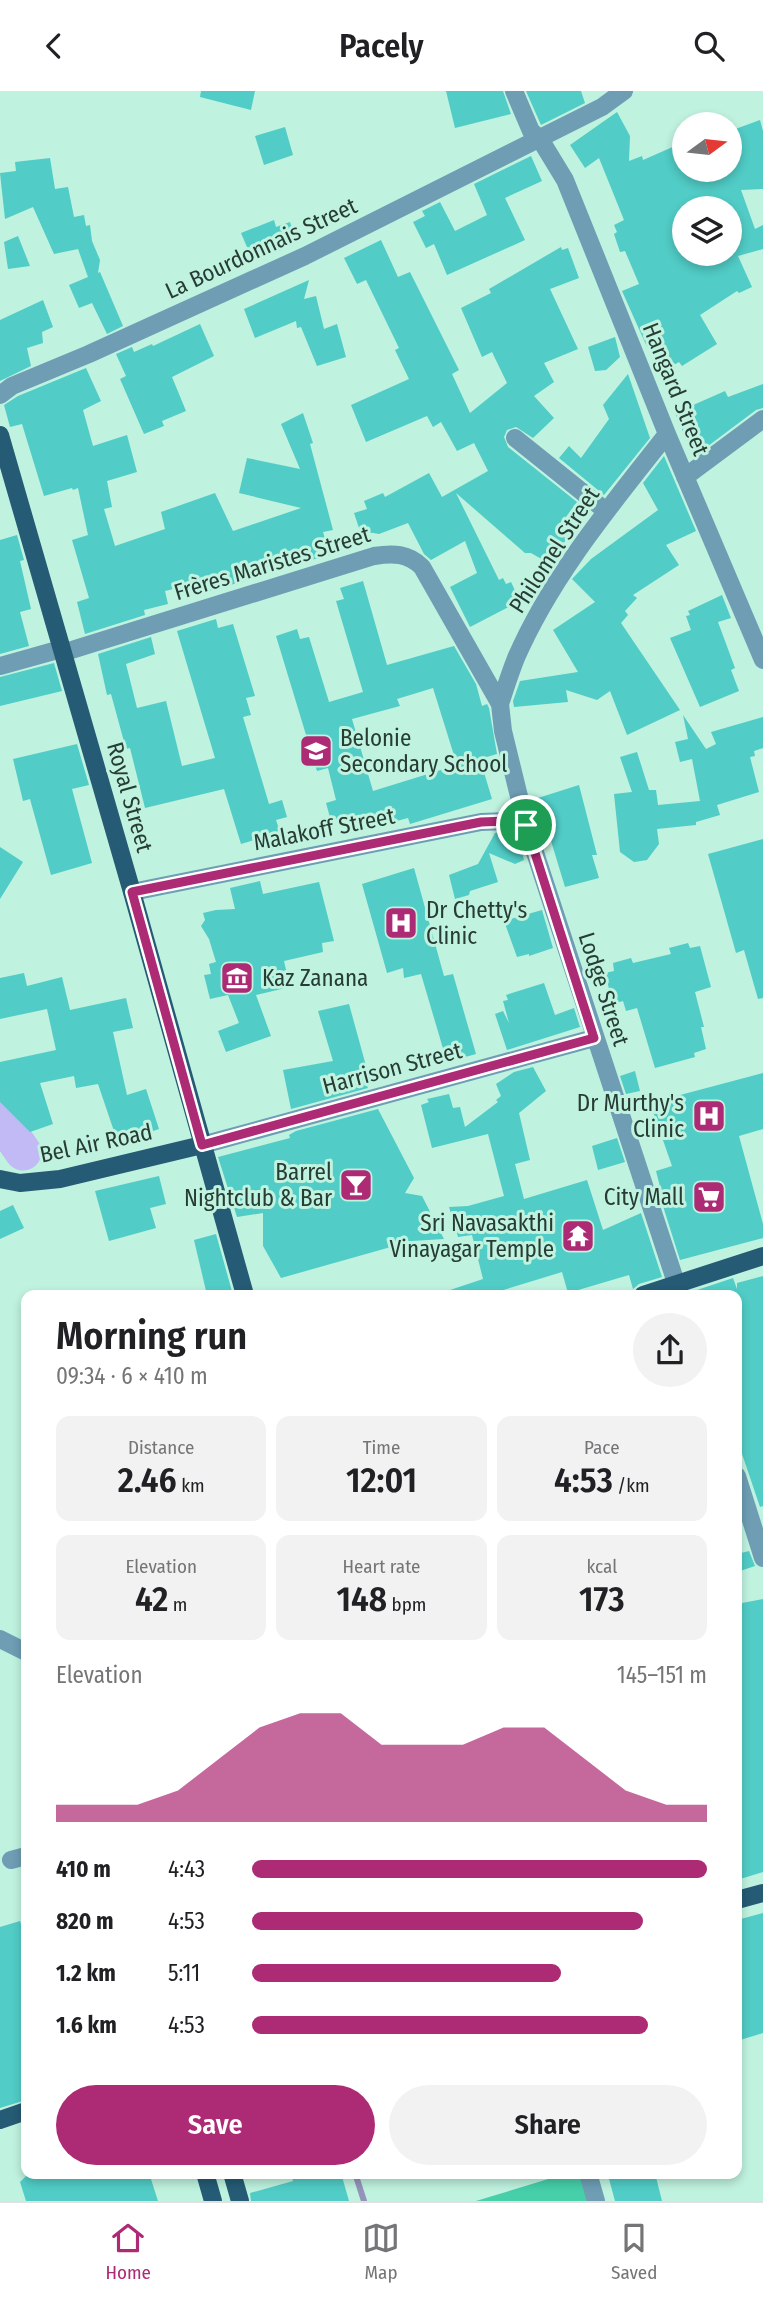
<!DOCTYPE html>
<html lang="en">
<head>
<meta charset="utf-8">
<style>
	:root { --surface:#fff; --page:#f2f2f2; --text:#202124; --muted:#757577; --line:#e0e0e0; --accent:#ad2a74 }
	body { margin:0; font-family:"Fira Sans Condensed",sans-serif; background:var(--page); color:var(--text); height:100vh; display:flex; flex-direction:column; font-size:26px; white-space:nowrap }
	* { box-sizing:border-box; margin:0 }
	p { font-size:23px; color:var(--muted) }
	.icon { flex:none; width:38px; height:38px; fill:none; stroke:currentColor; stroke-width:2; stroke-linecap:round; stroke-linejoin:round }
	.map { position:relative; flex:1; overflow:hidden }
	.side { position:absolute; left:21px; top:1199px; width:721px; height:889px; display:flex; flex-direction:column; background:var(--surface); border-radius:14px; box-shadow:0 4px 10px #0003 }
	.side>* { flex:none }
	.needle { width:46px; rotate:75deg }
	.controls { position:absolute; left:672px; top:21px; display:grid; gap:14px }
	.controls a { display:grid; place-items:center; width:70px; height:70px; border-radius:50%; background:var(--surface); box-shadow:0 4px 10px #0003; font-size:35px }
	.pin { position:absolute; display:grid; place-items:center; width:60px; height:60px; color:#fff; margin:-30px; border:4px solid #fff; border-radius:50%; box-shadow:0 2px 7px #0007 }
	.round { display:grid; place-items:center; flex:none; width:74px; height:74px; border-radius:37px; background:var(--page) }
	.headline { display:flex; align-items:center; justify-content:space-between; height:119px; padding:0 35px }
	h1 { font-size:38px; font-weight:600; line-height:52px }
	.stats { display:grid; grid-template-columns:repeat(3,1fr); gap:10px; height:119px; padding:7px 35px }
	.stats div { display:grid; align-content:center; border-radius:14px; background:var(--page); text-align:center }
	.stats b { font-size:35px; font-weight:600 }
	.stats small { font-size:19px; font-weight:400 }
	.stats p { font-size:19px }
	.chart { height:196px; padding:14px 35px }
	.chart p { display:flex; justify-content:space-between }
	.chart svg { width:100%; height:126px; margin-top:7px; fill:var(--accent); opacity:.7 }
	.button { display:flex; gap:14px; margin-top:auto; padding:14px 35px }
	.button a { flex:1; height:80px; border-radius:42px; background:var(--accent); color:#fff; font-size:28px; font-weight:600; line-height:80px; text-align:center }
	.button a+a { background:var(--page); color:var(--text) }
	ul { padding:0 35px; list-style:none; font-size:23px }
	li { display:grid; grid-template-columns:112px 84px 1fr; align-items:center; height:52px }
	li i { height:18px; border-radius:9px; background:var(--accent) }
	header { display:flex; justify-content:space-between; align-items:center; height:91px; padding:0 35px; background:var(--surface); font-size:32px; font-weight:600 }
	.menu { display:flex; justify-content:space-around; align-items:center; height:98px; border-top:2px solid var(--line); background:var(--surface); font-size:19px; color:var(--muted) }
	.menu a { display:grid; justify-items:center; gap:4px }
	.menu .selected { color:var(--accent) }
	.map>svg:first-child { display:block }
	.green { fill:#46cfa9 }
	.lines { fill:none; stroke-linecap:round; stroke-linejoin:round }
	.stream { stroke:#9494ba; stroke-width:6 }
	.river { stroke:#c2baf4; stroke-width:37 }
	.building { fill:#51ccc6; fill-rule:evenodd }
	.minor { stroke:#6e9db4; stroke-width:18 }
	.major { stroke:#255b74; stroke-width:18 }
	.route-casing { stroke:#fff; stroke-width:14 }
	.route { stroke:#ad2a74; stroke-width:9 }
	.labels { text-anchor:middle; stroke-width:6; stroke-linejoin:round; paint-order:stroke }
	.street-label { font-size:23px; fill:#273c34; stroke:#bff2df }
	.poi-label { font-size:23px; fill:#273c34; stroke:#bff2df; text-anchor:end }
</style>
</head>
<body>
<header><svg class="icon" aria-label="back" viewBox="0 0 24 24"><path d="M15 5l-7 7 7 7"/></svg>Pacely<svg class="icon" aria-label="search" viewBox="0 0 24 24"><circle cx="10" cy="10" r="6"/><path d="M15 15l6 6"/></svg></header>
<div class="map">
<svg width="763" height="2110" viewBox="0 0 763 2110">
	<rect width="100%" height="100%" fill="#bff2df"/>
	<path class="green" d="M568,2082L596,2083L604,2110H476Z"/>
	<g class="lines">
		<path class="stream" d="M355,2082L364,2110"/>
		<path class="river" d="M0,1028L23,1061"/>
	</g>
	<path class="building" d="M201,0H255L251,19L200,6Z
		M446,0H503L511,23L455,37Z
		M526,0H581L585,12L541,34Z
		M617,21L630,45L629,70L642,65L643,69L684,51V79H730V40L760,29L763,40V98L741,99L755,138L763,134V158L738,165L752,196L739,202L737,200L700,224L717,253L682,275L679,271L674,274L661,251L647,256L622,200L639,193L625,160L620,161L614,143L617,141L614,134L624,129L599,67L585,77L570,54ZM684,117H730V163H684Z
		M285,36L293,64L264,74L255,45Z
		M531,65L542,90L505,107L525,149L447,184L434,153L426,157L413,131L425,125L422,120L440,111L455,140L487,124L474,93Z
		M50,67L55,98L68,96L74,126L84,124L86,135L90,134L92,150L100,169L98,182L100,181L123,235L107,243L92,212L79,217L69,194L88,186L78,158L54,163L33,116L5,128L0,82L16,80L15,71Z
		M274,129L276,136L290,131L296,150L283,155L284,158L253,170L241,142Z
		M18,145L30,175L8,178L4,151Z
		M381,149L398,186L410,181L459,279L452,283L470,322L507,292L492,261L482,266L461,217L491,202L489,198L561,156L562,159L568,157L579,187L550,198L578,258L544,272L554,291L534,305L554,327L533,347L516,336L507,339L504,346L508,356L577,411L560,434L571,441L550,473L531,462H525L456,402L499,489L503,487L506,493L511,491L520,510L470,536L450,496L477,482L465,450L431,469L424,463L408,432L379,443L367,441L361,443L354,422L367,418L364,410L383,402L385,406L429,382L442,406L488,380L474,352L457,360L441,331L433,336L427,325L366,351L351,314L409,288L395,259L399,257L366,189L357,193L344,167Z
		M309,189L304,208L316,205L324,238L337,233L346,266L317,275L301,236L297,237L296,230L255,247L244,218Z
		M43,209L53,236L42,241L43,252L27,257L31,275L0,290V229Z
		M200,233L214,265L172,286L186,320L162,330L164,335L144,343L120,288L126,285L116,263L132,256L134,261L152,253L153,255Z
		M615,246L620,266L606,279L595,280L588,256Z
		M86,277L101,310L83,319L93,355L127,344L137,381L107,390L112,416L104,418L115,455L165,438L161,421L215,402L233,440L301,417L239,402L247,367L300,378L281,333L303,322L313,352L310,353L333,439L323,441L330,464L311,469L309,464L298,466L252,481L254,487L210,500L207,490L165,500L168,513L144,519L145,524L85,543L77,511L89,507L72,449L88,444L78,397L73,399L72,397L44,405L22,333L10,336L4,314L18,305Z
		M628,283L650,347L604,404L559,367L569,355L581,367L609,328L603,314Z
		M763,293V317L756,319L700,361L693,364L675,322L725,300L728,306Z
		M664,365L696,440L666,454L679,474L633,504L637,507L625,520L628,524L621,532L680,619L627,644L610,600L597,609L566,599L568,611L514,616L513,610L520,590L578,581L553,539L595,511L572,488L591,468L658,419L643,392Z
		M17,444L24,469L20,470L31,518L20,521L29,555L0,563V449Z
		M363,490L387,574L454,555L476,593L482,615L487,613L489,617L497,663L480,668L492,708L410,733L408,727L347,743L342,726L331,730L326,712L336,709L328,677L317,680L276,545L297,538L300,548L309,546L329,611L363,601L336,510L344,508L340,497ZM433,597L457,674L373,700L352,628L400,615L397,608Z
		M722,504L731,527L718,531L735,577L731,579L739,600L700,616L670,547L691,539L686,525L690,524L688,520Z
		M216,528L218,537L233,533L255,605L246,607L251,624L243,626L269,713L282,709L287,726L276,729L280,741L241,753L224,698L145,717L130,657L126,658L111,603L107,604L98,563L151,546L155,563L126,573L137,617L166,610L182,675L215,667L177,540Z
		M54,572L62,600L0,615V586Z
		M683,624L706,658L716,653L711,641L763,626V657L754,660L755,665L750,666L759,701L717,714L720,724L696,731V734L657,738L659,753L647,769L634,771L620,761L614,703L632,701L620,666L637,661L649,699H656L658,714L700,710L692,668L680,671L675,651L688,648Z
		M77,653L89,694L72,698L92,772L51,784L30,708L23,710L13,668Z
		M579,694L597,764H592L599,787L565,796L538,707Z
		M504,741L519,749L524,769L515,773L489,762L498,791L470,800L469,804L455,808L449,784L478,773L495,742Z
		M763,748V907L758,908L744,859L736,862L708,763Z
		M0,756L23,771L0,808Z
		M414,777L444,885L453,883L476,963L447,971L421,883L404,887L403,877L387,882L362,793Z
		M260,790L263,803L319,791L334,850L322,852L323,861L284,870L290,896L256,904L271,945L226,961L218,940L239,932L228,904L210,908L204,884L211,883L209,873L216,871L209,848L201,835L205,829L203,822L216,819L235,818L230,797Z
		M542,819L553,857L529,865V863L517,866L504,830Z
		M688,852L690,857L700,855L711,896L695,901L704,936H701L706,958L694,962L695,966L655,977L637,917L626,920L623,910L613,913L605,882L614,880L613,872L631,867L633,872L671,863L669,857Z
		M24,882L27,895L62,886L70,919L126,907L133,937L113,941L127,1004L146,998L159,1038L118,1052L98,993L76,997L74,985L40,992L53,1033L30,1041L0,1011V971L56,959L47,918L0,928V887Z
		M544,892L555,924L574,917L580,936L507,959L495,923L503,920L509,932L503,910L508,909L506,904Z
		M349,913L371,993L367,995L368,997L291,1018L283,979L333,970L318,920Z
		M533,976L546,1000L519,1022L530,1069L515,1073L524,1108L587,1089L603,1139L641,1122L662,1186L639,1193L633,1198L629,1184L568,1202L562,1181L487,1204H444V1201L483,1188L472,1144L458,1146L449,1116L468,1115L504,1105L488,1043L432,1057L421,1014L429,1011L427,1008L449,1003L453,1017L460,1016L465,1036L498,1011L496,1009L501,1005L496,993L514,981Z
		M635,980L640,1000L626,1003L620,985Z
		M763,982V1038L739,1045L763,1133V1147L680,1169L662,1112L664,1111L656,1080L672,1075L650,1012Z
		M378,1018L414,1087L405,1102L422,1105L444,1148L412,1150L281,1187L263,1155V1122L237,1126L218,1066L290,1047L289,1044L296,1040Z
		M617,1047L625,1071L598,1079L592,1055Z
		M159,1085L166,1113L150,1117L156,1137L109,1150L95,1100Z
		M13,1114L24,1137L0,1148V1120Z
		M216,1143L233,1204H207L194,1149Z
		M763,1185V1415L760,1416L737,1348V1204H691V1201L733,1187L737,1198V1192Z
		M749,1460L755,1475L737,1481V1463Z
		M763,1508V1781L737,1789V1513Z
		M763,1822V1942L737,1950V1829Z
		M20,1830L26,1850V2009L0,2017V1836Z
		M29,2082H149L158,2110H26L20,2091Z
		M291,2082H341L349,2110H251L250,2102L293,2090Z
		M625,2082H655L662,2110H615L609,2088Z"/>
	<g class="lines">
		<path class="minor" d="M514,0L531,40L540,48L565,89L667,343L763,569
			M0,304L12,295L89,263L305,165L602,16L624,0
			M515,347L606,420
			M685,386L763,328
			M62,562L374,465C393,462 408,462 422,476L500,613L503,640L526,734L680,1204
			M0,575L61,558
			M500,613C505,598 510,582 516,567C552,484 612,413 667,343
			M132,801L481,731L507,730L526,734
			M202,1054L594,947
			M737,1385L763,1467
			M0,1548L26,1561
			M11,1769L26,1765
			M588,2082L596,2110"/>
		<path class="major" d="M0,344L132,801L245,1204
			M0,1088L20,1092L60,1088L202,1054
			M643,1204L763,1165
			M737,1809L763,1802
			M0,2029L26,2020
			M205,2082L213,2110
			M232,2082L240,2110"/>
	</g>
	<g class="lines">
		<defs>
			<path id="route" d="M507,730L526,734L594,947L202,1054L132,801L481,731Z"/>
		</defs>
		<use href="#route" class="route-casing"/>
		<use href="#route" class="route"/>
	</g>
	<defs>
		<symbol id="school-square" viewBox="-11 -11 22 22"><rect x="-9" y="-9" width="18" height="18" rx="4" fill="#ad2a74" stroke="#bff2df"/><path d="M0-5L7-2L0 1L-7-2ZM-4 1L0 2.5L4 1V4Q0 6-4 4Z" fill="#fff"/></symbol>
		<symbol id="hospital-square" viewBox="-11 -11 22 22"><rect x="-9" y="-9" width="18" height="18" rx="4" fill="#ad2a74" stroke="#bff2df"/><path d="M-5-5h3v3.5h4V-5h3V5h-3V1.5h-4V5h-3Z" fill="#fff"/></symbol>
		<symbol id="museum-square" viewBox="-11 -11 22 22"><rect x="-9" y="-9" width="18" height="18" rx="4" fill="#ad2a74" stroke="#bff2df"/><path d="M0-6L6-3V-2H-6V-3ZM-5-1h2V3h-2ZM-1-1h2V3h-2ZM3-1h2V3H3ZM-6 4H6V6H-6Z" fill="#fff"/></symbol>
		<symbol id="bar-square" viewBox="-11 -11 22 22"><rect x="-9" y="-9" width="18" height="18" rx="4" fill="#ad2a74" stroke="#bff2df"/><path d="M-6-5H6L.8 .8V4.5H3.5V6h-7V4.5H-.8V.8Z" fill="#fff"/></symbol>
		<symbol id="supermarket-square" viewBox="-11 -11 22 22"><rect x="-9" y="-9" width="18" height="18" rx="4" fill="#ad2a74" stroke="#bff2df"/><path d="M-6-5.5h2.5l.6 2H6L4.5 2H-2.5L-4.4-4H-6ZM-1.5 3.2a1.3 1.3 0 1 0 .1 0ZM3 3.2a1.3 1.3 0 1 0 .1 0Z" fill="#fff"/></symbol>
		<symbol id="temple-square" viewBox="-11 -11 22 22"><rect x="-9" y="-9" width="18" height="18" rx="4" fill="#ad2a74" stroke="#bff2df"/><path d="M0-6L5-2H3V0L6.5 2.5H4V6H1.5V3h-3V6H-4V2.5H-6.5L-3 0V-2H-5Z" fill="#fff"/></symbol>
	</defs>
	<g fill-rule="evenodd">
		<use href="#school-square" x="297" y="641" width="38" height="38"/>
		<use href="#hospital-square" x="382" y="813" width="38" height="38"/>
		<use href="#museum-square" x="218" y="868" width="38" height="38"/>
		<use href="#hospital-square" x="690" y="1006" width="38" height="38"/>
		<use href="#bar-square" x="337" y="1075" width="38" height="38"/>
		<use href="#supermarket-square" x="690" y="1087" width="38" height="38"/>
		<use href="#temple-square" x="559" y="1126" width="38" height="38"/>
	</g>
	<g class="labels">
		<g class="street-label">
			<text transform="translate(261 157) rotate(-25)" y="8">La Bourdonnais Street</text>
			<text transform="translate(676 298) rotate(68)" y="8">Hangard Street</text>
			<text transform="translate(554 459) rotate(-57)" y="8">Philomel Street</text>
			<text transform="translate(272 472) rotate(-17)" y="8">Frères Maristes Street</text>
			<text transform="translate(130 706) rotate(74)" y="8">Royal Street</text>
			<text transform="translate(324 738) rotate(-11)" y="8">Malakoff Street</text>
			<text transform="translate(604 898) rotate(72)" y="8">Lodge Street</text>
			<text transform="translate(392 977) rotate(-15)" y="8">Harrison Street</text>
			<text transform="translate(96 1052) rotate(-12)" y="8">Bel Air Road</text>
		</g>
		<g class="poi-label">
			<text x="340" y="655" text-anchor="start">Belonie<tspan x="340" dy="26">Secondary School</tspan></text>
			<text x="426" y="827" text-anchor="start">Dr Chetty's<tspan x="426" dy="26">Clinic</tspan></text>
			<text x="262" y="895" text-anchor="start">Kaz Zanana</text>
			<text x="684" y="1020">Dr Murthy's<tspan x="684" dy="26">Clinic</tspan></text>
			<text x="332" y="1089">Barrel<tspan x="332" dy="26">Nightclub &amp; Bar</tspan></text>
			<text x="684" y="1114">City Mall</text>
			<text x="554" y="1140">Sri Navasakthi<tspan x="554" dy="26">Vinayagar Temple</tspan></text>
		</g>
	</g>
</svg>
<div class="controls">
<a><svg class="needle" viewBox="-14 -14 28 28"><path d="M0-13l5 13h-10z" fill="#e53935"/><path d="M0 13l5-13h-10z" fill="#757577"/></svg></a>
<a><svg class="icon" aria-label="layers" viewBox="0 0 24 24"><path d="M12 4l9 5-9 5-9-5zM3 14l9 5 9-5"/></svg></a>
</div>
<div class="pin" style="left:526px;top:734px;background:#1e9e55"><svg class="icon" aria-label="arrive" viewBox="0 0 24 24"><path d="M6 21V4h12l-3 4 3 4H6"/></svg></div>
<section class="side">
<div class="headline"><div><h1>Morning run</h1><p>09:34 · 6 × 410 m</p></div><a class="round"><svg class="icon" aria-label="share" viewBox="0 0 24 24"><path d="M12 15V3M7 8l5-5 5 5M5 13v7h14v-7"/></svg></a></div>
<div class="stats">
<div><p>Distance</p><b>2.46<small> km</small></b></div>
<div><p>Time</p><b>12:01</b></div>
<div><p>Pace</p><b>4:53<small> /km</small></b></div>
</div>
<div class="stats">
<div><p>Elevation</p><b>42<small> m</small></b></div>
<div><p>Heart rate</p><b>148<small> bpm</small></b></div>
<div><p>kcal</p><b>173</b></div>
</div>
<div class="chart"><p><span>Elevation</span>145–151 m</p>
<svg viewBox="0 0 160 44" preserveAspectRatio="none"><path d="M0 44V38L10 38L20 38L30 33L40 22L50 11L60 6L70 6L80 17L90 17L100 17L110 11L120 11L130 22L140 33L150 38L160 38V44z"/></svg>
</div>
<ul>
<li><b>410 m</b>4:43<i style="width:100%"></i></li>
<li><b>820 m</b>4:53<i style="width:86%"></i></li>
<li><b>1.2 km</b>5:11<i style="width:68%"></i></li>
<li><b>1.6 km</b>4:53<i style="width:87%"></i></li>
</ul>
<div class="button"><a>Save</a><a>Share</a></div>
</section>
</div>
<nav class="menu">
<a class="selected"><svg class="icon" aria-label="home" viewBox="0 0 24 24"><path d="M3 11l9-7 9 7M6 9v11h12V9"/></svg>Home</a>
<a><svg class="icon" aria-label="map" viewBox="0 0 24 24"><path d="M3 6l6-2 6 2 6-2v14l-6 2-6-2-6 2zM9 4v14M15 6v14"/></svg>Map</a>
<a><svg class="icon" aria-label="saved" viewBox="0 0 24 24"><path d="M7 4h10v16l-5-4-5 4z"/></svg>Saved</a>
</nav>
</body>
</html>
